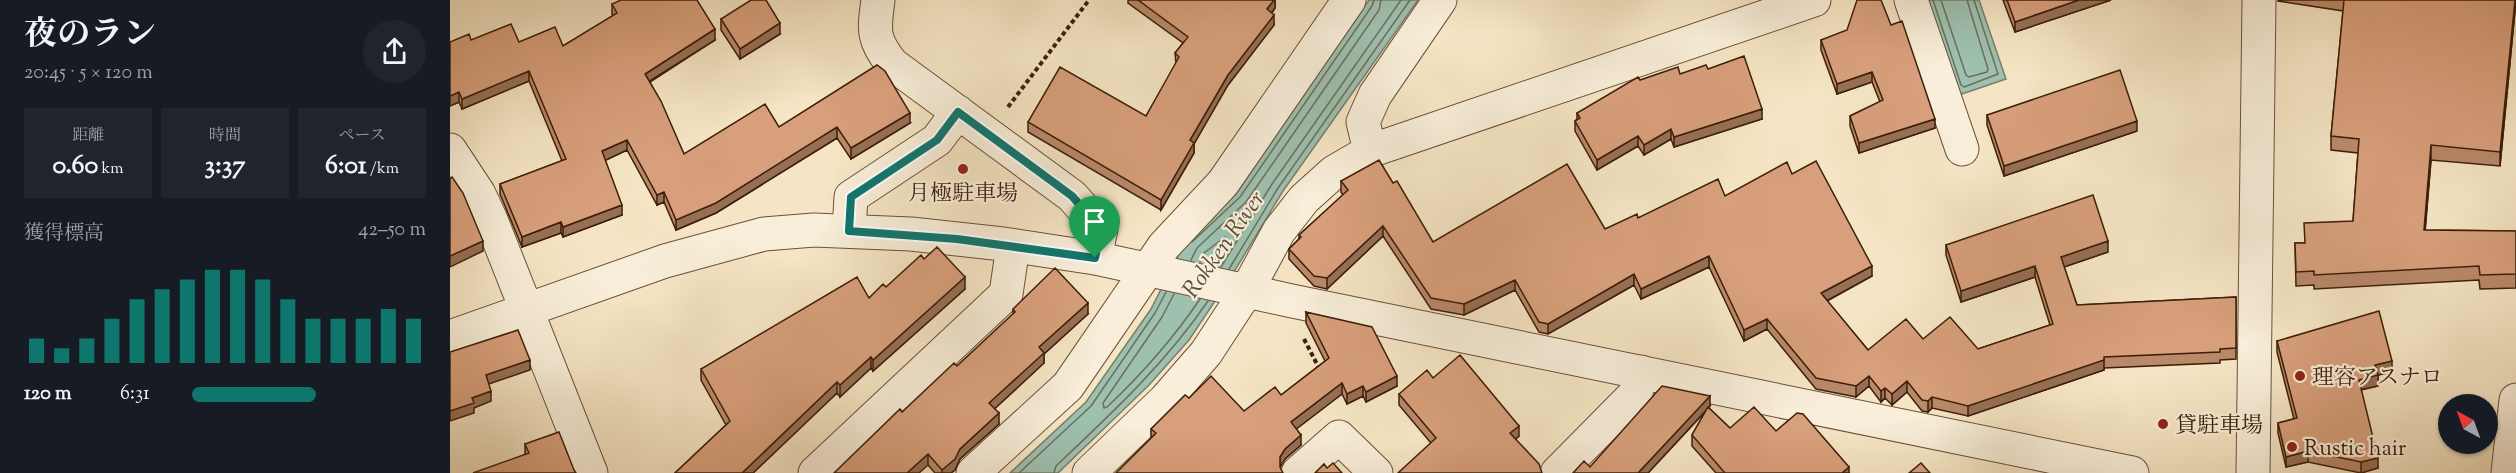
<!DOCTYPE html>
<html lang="ja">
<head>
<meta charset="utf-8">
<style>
	:root { --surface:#171b24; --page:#20242c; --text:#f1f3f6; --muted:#9ea1a6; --accent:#0f766e }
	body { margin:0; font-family:"Sorts Mill Goudy","Noto Serif JP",serif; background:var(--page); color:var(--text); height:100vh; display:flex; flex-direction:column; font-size:22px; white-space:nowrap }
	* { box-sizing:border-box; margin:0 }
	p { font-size:20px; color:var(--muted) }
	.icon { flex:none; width:33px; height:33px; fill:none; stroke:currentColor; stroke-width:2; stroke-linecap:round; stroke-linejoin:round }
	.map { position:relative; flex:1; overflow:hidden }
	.sheet { display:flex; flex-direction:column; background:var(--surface); width:450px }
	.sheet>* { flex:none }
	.needle { width:39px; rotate:319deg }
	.fabs { position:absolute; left:1988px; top:394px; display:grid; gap:12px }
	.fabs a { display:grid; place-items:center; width:60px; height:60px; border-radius:50%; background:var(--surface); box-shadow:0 2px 4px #0004; font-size:30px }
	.pin { position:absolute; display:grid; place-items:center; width:51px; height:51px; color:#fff; margin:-62px -26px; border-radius:50% 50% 50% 0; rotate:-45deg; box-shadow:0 0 6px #0007 }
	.pin .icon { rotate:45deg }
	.round { display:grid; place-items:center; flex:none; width:63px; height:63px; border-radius:32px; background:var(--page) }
	.headline { display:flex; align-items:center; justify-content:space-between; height:102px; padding:0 24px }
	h1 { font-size:33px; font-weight:700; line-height:45px }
	.metrics { display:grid; grid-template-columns:repeat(3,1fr); gap:9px; height:102px; padding:6px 24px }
	.metrics div { display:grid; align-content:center; border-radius:0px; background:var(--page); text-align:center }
	.metrics b { font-size:26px; font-weight:700 }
	.metrics small { font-size:16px; font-weight:400 }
	.metrics p { font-size:16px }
	.chart { height:168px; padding:12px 24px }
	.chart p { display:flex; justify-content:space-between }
	.chart svg { width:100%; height:108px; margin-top:6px; stroke:var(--accent); stroke-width:6 }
	ul { padding:0 24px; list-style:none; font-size:20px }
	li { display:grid; grid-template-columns:96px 72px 1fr; align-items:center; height:45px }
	li i { height:15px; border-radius:8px; background:var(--accent) }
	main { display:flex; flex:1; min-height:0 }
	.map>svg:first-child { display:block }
	.water { fill:#9dc0af; stroke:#777f6d; stroke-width:1.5 }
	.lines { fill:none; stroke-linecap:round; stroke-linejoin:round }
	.shore { stroke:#6d6f5c; stroke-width:1.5 }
	.minor-casing { stroke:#6b5038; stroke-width:35 }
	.path { stroke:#3d1e09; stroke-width:4; stroke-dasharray:4.5 3; stroke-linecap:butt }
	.minor { stroke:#f8eed9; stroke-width:33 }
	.wall { fill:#b9896a; stroke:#3d1e09; stroke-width:1.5 }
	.shaded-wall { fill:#966f56; stroke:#3d1e09; stroke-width:1.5 }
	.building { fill:#d79f7b; stroke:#3d1e09; stroke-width:1.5 }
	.route-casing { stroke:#fff; stroke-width:12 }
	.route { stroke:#0f766e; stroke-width:8 }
	.poi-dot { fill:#8f2418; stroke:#f8eed9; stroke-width:2 }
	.labels { text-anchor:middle; stroke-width:4.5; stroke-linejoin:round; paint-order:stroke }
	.poi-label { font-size:22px; fill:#3d1e09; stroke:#f8eed9; text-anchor:start }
	.water-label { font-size:24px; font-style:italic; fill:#5a4f3b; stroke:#f8eed9 }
</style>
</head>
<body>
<main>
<section class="sheet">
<div class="headline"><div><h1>夜のラン</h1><p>20:45 · 5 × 120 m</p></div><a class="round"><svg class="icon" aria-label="share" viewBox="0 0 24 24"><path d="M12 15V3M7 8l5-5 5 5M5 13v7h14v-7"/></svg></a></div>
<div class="metrics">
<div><p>距離</p><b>0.60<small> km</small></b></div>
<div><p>時間</p><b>3:37</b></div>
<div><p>ペース</p><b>6:01<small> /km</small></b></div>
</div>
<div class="chart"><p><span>獲得標高</span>42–50 m</p>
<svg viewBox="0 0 160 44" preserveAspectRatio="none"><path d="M5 44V34M15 44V38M25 44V34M35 44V26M45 44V18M55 44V14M65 44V10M75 44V6M85 44V6M95 44V10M105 44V18M115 44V26M125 44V26M135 44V26M145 44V22M155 44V26"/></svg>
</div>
<ul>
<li><b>120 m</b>6:31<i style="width:53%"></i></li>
</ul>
</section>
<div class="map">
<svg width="2066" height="473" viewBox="0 0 2066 473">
	<rect width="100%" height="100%" fill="#f5e5c4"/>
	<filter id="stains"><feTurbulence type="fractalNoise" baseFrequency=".00333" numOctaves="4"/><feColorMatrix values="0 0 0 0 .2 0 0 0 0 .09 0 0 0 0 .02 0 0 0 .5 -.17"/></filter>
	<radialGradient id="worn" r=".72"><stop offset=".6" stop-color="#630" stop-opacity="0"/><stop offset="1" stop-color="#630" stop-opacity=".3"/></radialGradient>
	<path class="water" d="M919,0H968L833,191L779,280L739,340L699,385L608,473H560L636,402L701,309L736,240L786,194Z
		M1476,0H1529L1556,79L1509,95Z"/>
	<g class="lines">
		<path class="shore" d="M1483,0L1511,85L1514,87L1548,74L1524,0
			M1491,0L1516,75L1519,77L1537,72L1538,69L1517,0
			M742,242L790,197L922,6L924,0
			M741,260L747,248L796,202L929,10L931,0
			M750,262L754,253L775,237L777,241L762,265
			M771,267L822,184L951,0
			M779,269L828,188L960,0
			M724,294L712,317L653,403L654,408L657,407C692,374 723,339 750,299
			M569,473L641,406L705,313L716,292
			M604,473L606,466C661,414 715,364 758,301"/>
		<defs>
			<path id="minor" d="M428,0C424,30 422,39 442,64L622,196L651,229L645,258
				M1461,0L1512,149
				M0,150L29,194L41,220L141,473
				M920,151L913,122L925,95L990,0
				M399,231L401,197L487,140L508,112
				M0,337L215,261L314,234L364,230L461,234L553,244L645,258L842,301L1682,473
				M365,473L556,294L563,246
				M523,473L618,386L714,246L773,183L899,0
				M639,473L715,400L756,353L796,292L829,231L854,199L884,172L920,151L1364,0
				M848,473L889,437L926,473
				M1107,473L1186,393L1191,372
				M1803,473L1809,0
				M2058,473L2066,400"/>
		</defs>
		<use href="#minor" class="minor-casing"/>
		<path class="path" d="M558,107L639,0
			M854,339L870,370"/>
		<use href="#minor" class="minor"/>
	</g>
	<path class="wall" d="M678,0H825V8L822,13L824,25L778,85L744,144V153L711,210L578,132V122L696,116L726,64L725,53L733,43L678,3Z
		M1553,0H1661L1565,32Z
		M1828,0H2066L2050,166L1981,160L1975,230L2066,231V288L2030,289L2029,280L1864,289V285L1846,286L1845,243H1854L1903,221L1908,153L1881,150V136L1893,11L1828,1Z
		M162,4L265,40L200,82L234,154L329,127L460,123L401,159L387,138L266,213L226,230L214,202L207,205L177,150L155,160L172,215L113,237L111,233L72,247L50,194V184L112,161L79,81L12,109L9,102L0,106L21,40L69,42L113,46L163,16L162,14Z
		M271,19L330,34L290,59L271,30Z
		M1441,25L1485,128L1409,153L1400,126V116L1430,102L1422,82L1387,94L1371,50V40Z
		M1258,69L1312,119L1224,147L1221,139L1194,155L1188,146L1147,170L1125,131V121L1127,119V113L1230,74Z
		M1537,115L1687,131L1554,176L1537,125Z
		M1342,174L1422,276L1377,301L1418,350L1473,339L1528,349L1600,325L1585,277L1511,302L1496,255V245L1658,252L1614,267L1627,305L1786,297V359L1770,360V363L1654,368V370L1518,416L1482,408L1478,412L1472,411L1457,392L1442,405L1435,398L1431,402L1419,386L1406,397L1366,389L1317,329L1294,341L1259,267L1191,299L1184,285L1098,334L1089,332L1065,290L1014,315L981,309L933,236L877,289L864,286L839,259V249L849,239V235L893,195L891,192V181L943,183L983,242L1155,229L1188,218L1275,196Z
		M474,259L515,289L423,371L421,368L390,397L387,393L303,473H225L276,425L251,380V369L419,298L436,287Z
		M563,309L638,314L594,354V363L544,409L549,424L510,459L505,470L501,473H485L478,465L452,412L507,366L563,314Z
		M856,312L947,386L916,402L913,396L897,404L892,394L846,429L851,445L835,459L701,438V429L739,398L794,411L831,395L875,361L856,323Z
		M1827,341L1942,372L1928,375V386L1911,390L1928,468L1911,473L1858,462L1836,467L1828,433V423L1844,419L1827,352Z
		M983,378L1069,436L1066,439L981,443L949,405V394Z
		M1260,406L1259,408L1280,428L1326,431L1399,473H1266L1242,446V435L1255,412L1198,473H1123L1140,467Z
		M75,444L124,470L75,454Z"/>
	<path class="shaded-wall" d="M824,0H825V8L817,19V9Z
		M1629,0H1661L1565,32V22Z
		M2065,0H2066L2050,166V152Z
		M824,15V25L778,85L744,144V153L711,210V200L740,140L778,75Z
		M330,23V34L290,59V49Z
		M265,29V40L195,84V74Z
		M79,71V81L12,109V99Z
		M1422,72V82L1387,94V84Z
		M9,92V102L0,106V96Z
		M1312,109V119L1224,147V137Z
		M460,113V123L401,159V148Z
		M1485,119V128L1409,153V143Z
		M1687,121V131L1554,176V166Z
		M387,127V138L266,213L226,230V220Z
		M1221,129V139L1194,155V145Z
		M1188,136V146L1147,170V160Z
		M177,140V150L152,162V151Z
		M1981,145V160L1974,245V230Z
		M214,192V202L207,205V195Z
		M172,205V215L113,237V227Z
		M111,222V233L72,247V237Z
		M933,226V236L877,289V278Z
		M33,241V251L0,267V256Z
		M1658,241V252L1611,268V257Z
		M1259,256V267L1191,299V289Z
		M1422,266V276L1371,304V293Z
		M1585,266V277L1511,302V291Z
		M1184,274V285L1098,334V324Z
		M515,277V289L423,371V360Z
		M1065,280V290L1014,315V304Z
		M638,303V314L594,354V363L539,414V403L589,347Z
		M1317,319V329L1294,341V330Z
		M421,357V368L390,397V385Z
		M1654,357V370L1518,416V406Z
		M80,360V370L36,385V375Z
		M1942,361V372L1928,375V386L1909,390V380L1925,365Z
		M947,376V386L916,402V392Z
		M1419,376V386L1406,397V386Z
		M1457,381V392L1442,405V394Z
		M387,382V393L303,473H292Z
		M892,383V394L841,433V422Z
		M913,386V396L897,404V394Z
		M1435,388V398L1431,402V391Z
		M41,391V401L24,408V413L0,421V411L22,398Z
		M1260,396V406L1198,473H1188Z
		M1482,397V408L1478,412V401Z
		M549,413V424L510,459L505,470L501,473H492V470L510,449Z
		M1069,426V436L1060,443V433Z
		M851,435V445L835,459L830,468V457L835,449Z
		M1858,451V462L1836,467V457Z
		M478,454V465L469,473H457Z
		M1928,458V468L1911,473V462Z
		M1399,467V473H1392Z"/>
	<path class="building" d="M171,0H247L265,29L195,74L211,101L234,154L315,104L329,127L427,65L435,71L460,113L401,148L387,127L266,203L226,220L214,192L207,195L177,140L152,151L172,205L113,227L111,222L72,237L50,184L116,159L79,71L12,99L9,92L0,96V42L19,34L21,40L61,24L69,42L105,27L113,46L167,13L162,4Z
		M301,0H316L330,23L290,49L271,19Z
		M688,0H824L817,9L824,15L778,75L740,140L744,143L711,200L578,122L610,67L696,116L729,57L725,53L738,37Z
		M1407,0H1431L1441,25L1452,21L1485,119L1409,143L1400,116L1433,100L1422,72L1387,84L1371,40L1397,30Z
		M1557,0H1629L1565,22Z
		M1894,0H2065L2050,152L1981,145L1974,230L2066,231V274L2030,275L2029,266L1864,275V271L1846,272L1845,243H1855L1854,223L1903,221L1909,139L1881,136Z
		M1294,56L1312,109L1224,137L1221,129L1194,145L1188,136L1147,160L1125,121L1130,118L1127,113L1188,77L1190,80L1228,67L1230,74L1256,65L1258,69Z
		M1670,70L1687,121L1554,166L1537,115Z
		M929,160L943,183L947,181L983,242L1117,164L1155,229L1187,214L1188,218L1268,179L1275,196L1337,162L1342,174L1366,161L1422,266L1371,293L1418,350L1456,319L1473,339L1500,317L1528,349L1603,324L1585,266L1511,291L1496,245L1643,195L1658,241L1611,257L1627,305L1786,297V348L1770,349V352L1654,357V360L1518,406L1482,397L1478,401L1472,400L1457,381L1442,394L1435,388L1431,391L1419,376L1406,386L1366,378L1317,319L1294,330L1259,256L1191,289L1184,274L1098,324L1089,322L1065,280L1014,304L981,298L933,226L877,278L864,276L839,249L851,237L849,235L898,190L891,181Z
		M2,177L13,193L33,241L0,256V178Z
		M487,247L515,277L423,360L421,357L390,385L387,382L292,473H225L280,421L251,369L407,277L419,298L433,284L436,287L471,255L474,259Z
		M605,268L638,303L589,347L594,353L539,403L549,413L510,449L505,459L492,470L478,454L457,473H384L450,409L452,412L504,363L507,366L565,312L563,309Z
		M1929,311L1942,361L1925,365L1928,375L1909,380L1928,458L1911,462L1858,451L1836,457L1828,423L1847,418L1827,341Z
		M856,312L922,327L947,376L916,392L913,386L897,394L892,383L841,422L851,435L835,449L830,457V467L833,473H666L706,433L701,429L735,395L739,398L761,376L794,411L825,387L831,395L879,358Z
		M68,330L80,360L36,375L41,391L22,398L24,403L0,411V352Z
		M1010,355L1069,426L1060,433L1089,464L1092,473H948L986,438L949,394L977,370L983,378Z
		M1212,386L1260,396L1188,473H1123L1134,461L1140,467Z
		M1258,407L1280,428L1304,407L1326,431L1347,413L1353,414L1399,467L1392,473H1275L1242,435Z
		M109,432L124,470L126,473H23L79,453L75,444Z
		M883,463L892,473H865L874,464L877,468Z
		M1471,463L1480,473H1459Z"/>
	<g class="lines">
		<defs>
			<path id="route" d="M508,112L622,196L651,229L645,258L507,239L399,231L401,197L487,140Z"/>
		</defs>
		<use href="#route" class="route-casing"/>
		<use href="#route" class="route"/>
	</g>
	<g class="poi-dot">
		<circle cx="513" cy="169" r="6"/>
		<circle cx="1850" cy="376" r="6"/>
		<circle cx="1713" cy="424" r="6"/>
		<circle cx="1842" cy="447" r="6"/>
	</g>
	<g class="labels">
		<g class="poi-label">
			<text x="513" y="200" text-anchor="middle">月極駐車場</text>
			<text x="1862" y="384">理容アスナロ</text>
			<text x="1725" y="432">貸駐車場</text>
			<text x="1854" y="455">Rustic hair</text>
		</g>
		<g class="water-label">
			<text transform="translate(773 244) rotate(-55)" y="8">Rokken River</text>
		</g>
	</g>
	<rect width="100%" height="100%" filter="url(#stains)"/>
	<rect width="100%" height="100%" fill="url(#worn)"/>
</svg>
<div class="fabs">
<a><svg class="needle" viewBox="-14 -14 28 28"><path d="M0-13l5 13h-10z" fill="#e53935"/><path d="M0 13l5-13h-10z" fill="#9ea1a6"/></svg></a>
</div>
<div class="pin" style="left:645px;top:258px;background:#1e9e55"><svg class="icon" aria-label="arrive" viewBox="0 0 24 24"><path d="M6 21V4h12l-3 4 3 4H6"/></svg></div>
</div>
</main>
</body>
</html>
